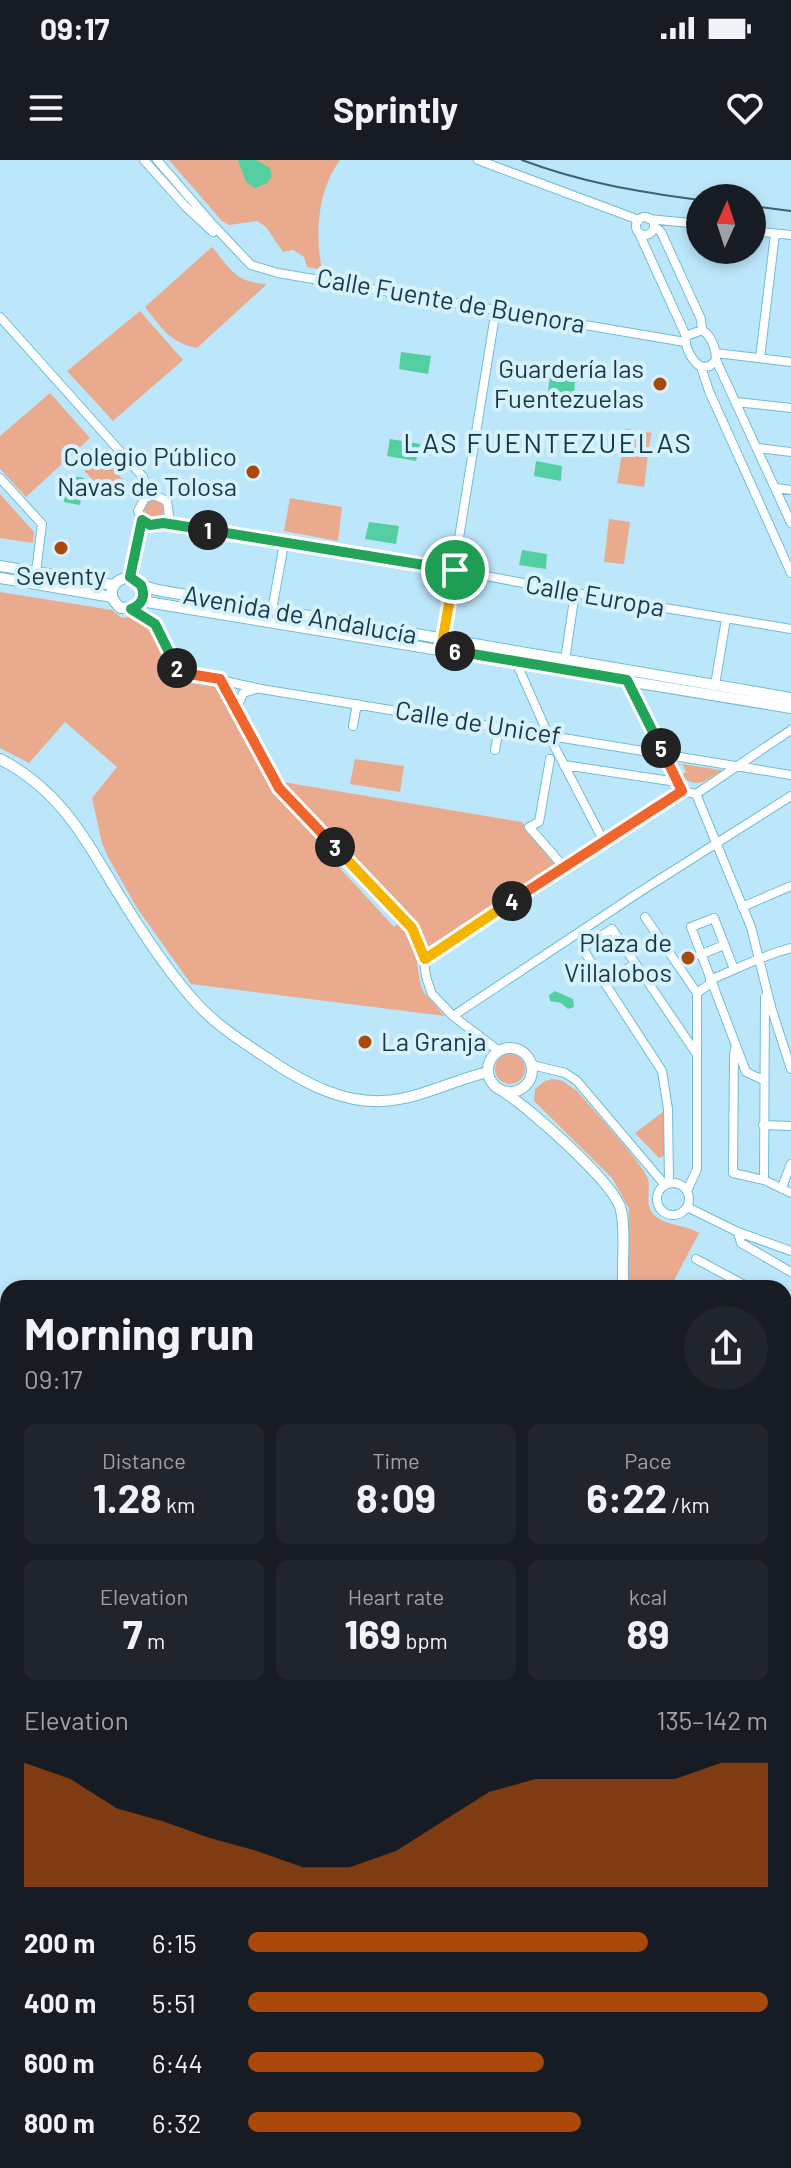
<!DOCTYPE html>
<html lang="en">
<head>
<meta charset="utf-8">
<style>
	:root { --surface:#171b24; --page:#20242c; --text:#f1f3f6; --muted:#9ea1a6; --accent:#ab490a }
	body { margin:0; font-family:Barlow,sans-serif; background:var(--page); color:var(--text); height:100vh; display:flex; flex-direction:column; font-size:30px; white-space:nowrap }
	* { box-sizing:border-box; margin:0 }
	p { font-size:26px; color:var(--muted) }
	.icon { flex:none; width:44px; height:44px; fill:none; stroke:currentColor; stroke-width:2; stroke-linecap:round; stroke-linejoin:round }
	.map { position:relative; flex:1; overflow:hidden }
	.panel { position:absolute; left:0px; top:1120px; width:792px; height:888px; display:flex; flex-direction:column; background:var(--surface); border-radius:24px 24px 0 0; box-shadow:0 4px 12px #0003 }
	.panel>* { flex:none }
	.needle { width:52px; rotate:3deg }
	.controls { position:absolute; left:686px; top:24px; display:grid; gap:16px }
	.controls a { display:grid; place-items:center; width:80px; height:80px; border-radius:50%; background:var(--surface); box-shadow:0 4px 12px #0003; font-size:40px }
	.pin { position:absolute; display:grid; place-items:center; width:68px; height:68px; color:#fff; margin:-34px; border:4px solid #fff; border-radius:50%; box-shadow:0 2px 8px #0007 }
	.km { position:absolute; width:40px; height:40px; margin:-20px; border-radius:50%; background:#222; color:#fff; font-size:22px; line-height:40px; text-align:center }
	.round { display:grid; place-items:center; flex:none; width:84px; height:84px; border-radius:42px; background:var(--page) }
	.headline { display:flex; align-items:center; justify-content:space-between; height:136px; padding:0 24px }
	h1 { font-size:44px; font-weight:700; line-height:60px }
	.metrics { display:grid; grid-template-columns:repeat(3,1fr); gap:12px; height:136px; padding:8px 24px }
	.metrics div { display:grid; align-content:center; border-radius:12px; background:var(--page); text-align:center }
	.metrics b { font-size:40px; font-weight:700 }
	.metrics small { font-size:22px; font-weight:400 }
	.metrics p { font-size:22px }
	.chart { height:224px; padding:16px 24px }
	.chart p { display:flex; justify-content:space-between }
	.chart svg { width:100%; height:144px; margin-top:8px; fill:var(--accent); opacity:.7 }
	ul { padding:0 24px; list-style:none; font-size:26px }
	li { display:grid; grid-template-columns:128px 96px 1fr; align-items:center; height:60px }
	li i { height:20px; border-radius:10px; background:var(--accent) }
	.status { display:flex; justify-content:space-between; align-items:center; height:56px; padding:0 40px; background:var(--surface); direction:ltr }
	.status svg { height:22px; fill:currentColor }
	header { display:flex; justify-content:space-between; align-items:center; height:104px; padding:0 24px; background:var(--surface); font-size:36px; font-weight:700 }
	.map>svg:first-child { display:block }
	.green { fill:#e9aa8e }
	.water { fill:#53cfa1 }
	.lines { fill:none; stroke-linecap:round; stroke-linejoin:round }
	.minor-casing { stroke:#72bcda; stroke-width:10 }
	.major-casing { stroke:#72bcda; stroke-width:12 }
	.minor { stroke:#fff; stroke-width:8 }
	.major { stroke:#fff; stroke-width:10 }
	.rail { stroke:#406270; stroke-width:2 }
	.split-1-casing { stroke:#fff; stroke-width:16 }
	.split-2-casing { stroke:#fff; stroke-width:16 }
	.split-3-casing { stroke:#fff; stroke-width:16 }
	.split-4-casing { stroke:#fff; stroke-width:16 }
	.split-5-casing { stroke:#fff; stroke-width:16 }
	.split-6-casing { stroke:#fff; stroke-width:16 }
	.split-7-casing { stroke:#fff; stroke-width:16 }
	.split-1 { stroke:#22a559; stroke-width:10 }
	.split-2 { stroke:#22a559; stroke-width:10 }
	.split-3 { stroke:#f0652b; stroke-width:10 }
	.split-4 { stroke:#f5b400; stroke-width:10 }
	.split-5 { stroke:#f0652b; stroke-width:10 }
	.split-6 { stroke:#22a559; stroke-width:10 }
	.split-7 { stroke:#f5b400; stroke-width:10 }
	.poi-dot { fill:#ab490a; stroke:#d5f2fe; stroke-width:3 }
	.labels { text-anchor:middle; stroke-width:8; stroke-linejoin:round; paint-order:stroke }
	.street-label { font-size:26px; fill:#193945; stroke:#d5f2fe }
	.poi-label { font-size:26px; fill:#193945; stroke:#d5f2fe; text-anchor:end }
	.neighbourhood-label { font-size:28px; letter-spacing:2px; fill:#103948; stroke:#d5f2fe }
</style>
</head>
<body>
<div class="status"><b>09:17</b><svg viewBox="0 0 49 12"><path d="M0 12V9h3v3zM5 12V6h3v6zM10 12V3h3v9zM15 12V0h3v12zM26 1h20v11H26zM47 4h2v5h-2z"/></svg></div>
<header><svg class="icon" aria-label="menu" viewBox="0 0 24 24"><path d="M4 6h16M4 12h16M4 18h16"/></svg>Sprintly<svg class="icon" aria-label="heart" viewBox="0 0 24 24"><path d="M12 20l-8-8c-3-5 5-10 8-4 3-6 11-1 8 4z"/></svg></header>
<div class="map">
<svg width="791" height="2008" viewBox="0 0 791 2008">
	<rect width="100%" height="100%" fill="#bce7fa"/>
	<path class="green" d="M169,0H340C317,31 315,74 322,110L307,107L304,97L293,90L283,92L266,67L257,61L229,65L222,61Z
		M212,87C232,110 234,122 267,124L197,188C171,184 160,166 145,147Z
		M140,151L183,200L113,261L67,211Z
		M50,233L90,278L26,337L0,309V276Z
		M626,269L652,273C647,290 647,309 644,327L617,323Z
		M93,287L125,322L108,338L77,302Z
		M0,334L34,372L33,383L0,378Z
		M290,338L342,347L338,381L284,371Z
		M144 349a10 10 0 1 1 20 0a10 10 0 1 1-20 0Z
		M609,359L630,362L624,404L604,402Z
		M0,432L112,450L122,458L137,456L148,463L181,521L216,527L227,540L272,631L330,690L327,694L394,767L399,763L415,788L420,823L424,833L445,856L191,824L137,748L107,695L102,683L92,638L117,607L65,562L29,603L0,588Z
		M355,599L404,606L400,632L350,624Z
		M675,603L721,610V611C705,621 697,630 681,615L686,612L682,604L676,605Z
		M283,622L522,662L555,705L428,787L415,762L404,748Z
		M495 909a15 15 0 1 1 30 0a15 15 0 1 1-30 0Z
		M552,919L563,921L577,931C590,946 644,1005 648,1019C651,1032 644,1045 654,1055C665,1066 685,1064 699,1073L670,1128H632L627,1111L629,1049L621,1034L612,1018L534,941L535,929L545,921Z
		M663,952L665,995L659,998L635,973Z
		M784,1596L791,1598V1896L784,1894Z"/>
	<path class="water" d="M238,0H256L270,8L272,16L267,23L255,28L246,22Z
		M401,192L431,196L428,214L399,209Z
		M550,216L575,221L574,236L548,231Z
		M390,279L420,284L416,301L387,296Z
		M536,301L562,306L561,321L534,316Z
		M67,315L84,318L80,345L64,342Z
		M369,362L399,366L396,384L365,379Z
		M522,390L547,394L546,409L519,405Z
		M555,831L573,839L574,847L568,849L561,843L550,841L549,835Z"/>
	<g class="lines">
		<defs>
			<path id="minor" d="M144,0L186,47L213,72
				M157,0L214,66L251,105L278,113L685,182
				M478,0L639,60
				M636 66a9 9 0 1 1 18 0a9 9 0 1 1-18 0Z
				M649,59L700,64
				M654,66L661,72L701,159L702,170
				M752,71L791,75
				M639,73L686,176
				M0,157L143,317L149,335
				M702,170C712,176 716,189 716,200L710,206L701,207C692,201 684,187 686,176Z
				M716,193L791,202
				M760,198L775,74
				M716,200L791,363
				M701,207L709,231L791,413
				M736,242L791,248
				M758,288L791,292
				M0,318L42,364L36,412
				M776,328L791,330
				M163,363L169,355L167,341L154,335L145,338L138,351L142,360L150,365L163,363L455,410L575,433L791,469
				M130,417L142,360
				M131,449L155,464L176,507L183,513L220,519L279,628L412,768L423,791L426,817L432,834L453,856L499,891
				M272,450L284,384
				M441,489L496,149
				M565,500L575,433
				M516,502L548,574L603,680
				M220,520L261,529L791,615
				M627,520L682,631
				M715,525L726,459
				M237,548L243,533L256,529
				M353,566L357,544
				M495,590L499,568
				M550,599L539,662L529,667L564,707
				M564,605L677,622
				M696,634L751,767L771,847L791,909
				M696,634L791,570
				M742,747L791,726
				M645,757L697,833
				M700,795L724,785
				M425,799L682,631L696,634
				M734,809L714,758L691,767L746,912L763,920
				M710,820C737,809 763,795 791,788
				M605,823L635,804
				M453,856L638,733L791,636
				M736,885L734,895L733,1013L764,1020L791,1033
				M532,905L565,913L577,921L665,1025
				M763,965L791,966
				M764,1020L765,837
				M669,1023L668,949L662,911L582,788L612,769L696,893
				M657 1039a16 16 0 1 1 32 0a16 16 0 1 1-32 0Z
				M782,1027L791,1004
				M687,1031L697,1009V833L711,823
				M687,1047L738,1072L791,1091
				M738,1072L741,1083L791,1112
				M696,1099L750,1128
				M784,1146L791,1150
				M784,1259L791,1261
				M784,1269L791,1271
				M784,1282L791,1284
				M784,1296L789,1297
				M784,1306L791,1307
				M784,1326L791,1327
				M784,1373L791,1375
				M0,1706H8
				M0,1754L8,1751
				M0,1831L8,1835
				M784,1855L791,1856
				M784,1916L791,1917
				M784,1946L791,1948
				M229,2000L237,2008"/>
			<path id="major" d="M0,406L113,425
				M0,418L112,437
				M141,425L143,437L135,447L121,448C105,436 111,419 130,417L141,425L157,430L791,538
				M141,441L791,548
				M0,599C60,630 84,677 118,733C140,769 163,805 191,837C214,865 246,884 276,904C308,925 344,943 383,941C420,939 453,920 488,912
				M488 910a22 22 0 1 1 44 0a22 22 0 1 1-44 0Z
				M504,932C529,948 615,1023 621,1050C626,1071 622,1097 623,1119L626,1128
				M784,1227L791,1235"/>
		</defs>
		<use href="#minor" class="minor-casing"/>
		<use href="#major" class="major-casing"/>
		<use href="#minor" class="minor"/>
		<use href="#major" class="major"/>
		<path class="rail" d="M522,0C580,22 638,32 700,40
			M752,46L791,51"/>
	</g>
	<g class="lines">
		<defs>
			<path id="split-1" d="M208,370L455,410"/>
			<path id="split-2" d="M177,508L155,464L131,449C142,445 146,436 141,425L130,417L142,360L150,365L163,363L208,370"/>
			<path id="split-3" d="M177,508L183,513L220,519L279,628L335,687"/>
			<path id="split-4" d="M335,687L412,768L425,799L512,741"/>
			<path id="split-5" d="M512,741L682,631L661,588"/>
			<path id="split-6" d="M455,491L627,520L661,588"/>
			<path id="split-7" d="M455,410L441,489L455,491"/>
		</defs>
		<use href="#split-1" class="split-1-casing"/>
		<use href="#split-2" class="split-2-casing"/>
		<use href="#split-3" class="split-3-casing"/>
		<use href="#split-4" class="split-4-casing"/>
		<use href="#split-5" class="split-5-casing"/>
		<use href="#split-6" class="split-6-casing"/>
		<use href="#split-7" class="split-7-casing"/>
		<use href="#split-1" class="split-1"/>
		<use href="#split-2" class="split-2"/>
		<use href="#split-3" class="split-3"/>
		<use href="#split-4" class="split-4"/>
		<use href="#split-5" class="split-5"/>
		<use href="#split-6" class="split-6"/>
		<use href="#split-7" class="split-7"/>
	</g>
	<g class="poi-dot">
		<circle cx="660" cy="224" r="8"/>
		<circle cx="253" cy="312" r="8"/>
		<circle cx="61" cy="388" r="8"/>
		<circle cx="688" cy="798" r="8"/>
		<circle cx="365" cy="882" r="8"/>
	</g>
	<g class="labels">
		<g class="street-label">
			<text transform="translate(451 141) rotate(10)" y="9">Calle Fuente de Buenora</text>
			<text transform="translate(595 436) rotate(10)" y="9">Calle Europa</text>
			<text transform="translate(300 455) rotate(10)" y="9">Avenida de Andalucía</text>
			<text transform="translate(478 563) rotate(9)" y="9">Calle de Unicef</text>
		</g>
		<g class="poi-label">
			<text x="644" y="218">Guardería las<tspan x="644" dy="30">Fuentezuelas</tspan></text>
			<text x="237" y="306">Colegio Público<tspan x="237" dy="30">Navas de Tolosa</tspan></text>
			<text x="61" y="425" text-anchor="middle">Seventy</text>
			<text x="672" y="792">Plaza de<tspan x="672" dy="30">Villalobos</tspan></text>
			<text x="381" y="891" text-anchor="start">La Granja</text>
		</g>
		<g class="neighbourhood-label">
			<text x="548" y="293">LAS FUENTEZUELAS</text>
		</g>
	</g>
</svg>
<div class="controls">
<a><svg class="needle" viewBox="-14 -14 28 28"><path d="M0-13l5 13h-10z" fill="#e53935"/><path d="M0 13l5-13h-10z" fill="#9ea1a6"/></svg></a>
</div>
<div class="pin" style="left:455px;top:410px;background:#1e9e55"><svg class="icon" aria-label="arrive" viewBox="0 0 24 24"><path d="M6 21V4h12l-3 4 3 4H6"/></svg></div>
<b class="km" style="left:208px;top:370px">1</b>
<b class="km" style="left:177px;top:508px">2</b>
<b class="km" style="left:335px;top:687px">3</b>
<b class="km" style="left:512px;top:741px">4</b>
<b class="km" style="left:661px;top:588px">5</b>
<b class="km" style="left:455px;top:491px">6</b>
<section class="panel">
<div class="headline"><div><h1>Morning run</h1><p>09:17</p></div><a class="round"><svg class="icon" aria-label="share" viewBox="0 0 24 24"><path d="M12 15V3M7 8l5-5 5 5M5 13v7h14v-7"/></svg></a></div>
<div class="metrics">
<div><p>Distance</p><b>1.28<small> km</small></b></div>
<div><p>Time</p><b>8:09</b></div>
<div><p>Pace</p><b>6:22<small> /km</small></b></div>
</div>
<div class="metrics">
<div><p>Elevation</p><b>7<small> m</small></b></div>
<div><p>Heart rate</p><b>169<small> bpm</small></b></div>
<div><p>kcal</p><b>89</b></div>
</div>
<div class="chart"><p><span>Elevation</span>135–142 m</p>
<svg viewBox="0 0 160 44" preserveAspectRatio="none"><path d="M0 44V6L10 11L20 20L30 24L40 29L50 33L60 38L70 38L80 33L90 24L100 15L110 11L120 11L130 11L140 11L150 6L160 6V44z"/></svg>
</div>
<ul>
<li><b>200 m</b>6:15<i style="width:77%"></i></li>
<li><b>400 m</b>5:51<i style="width:100%"></i></li>
<li><b>600 m</b>6:44<i style="width:57%"></i></li>
<li><b>800 m</b>6:32<i style="width:64%"></i></li>
</ul>
</section>
</div>
</body>
</html>
